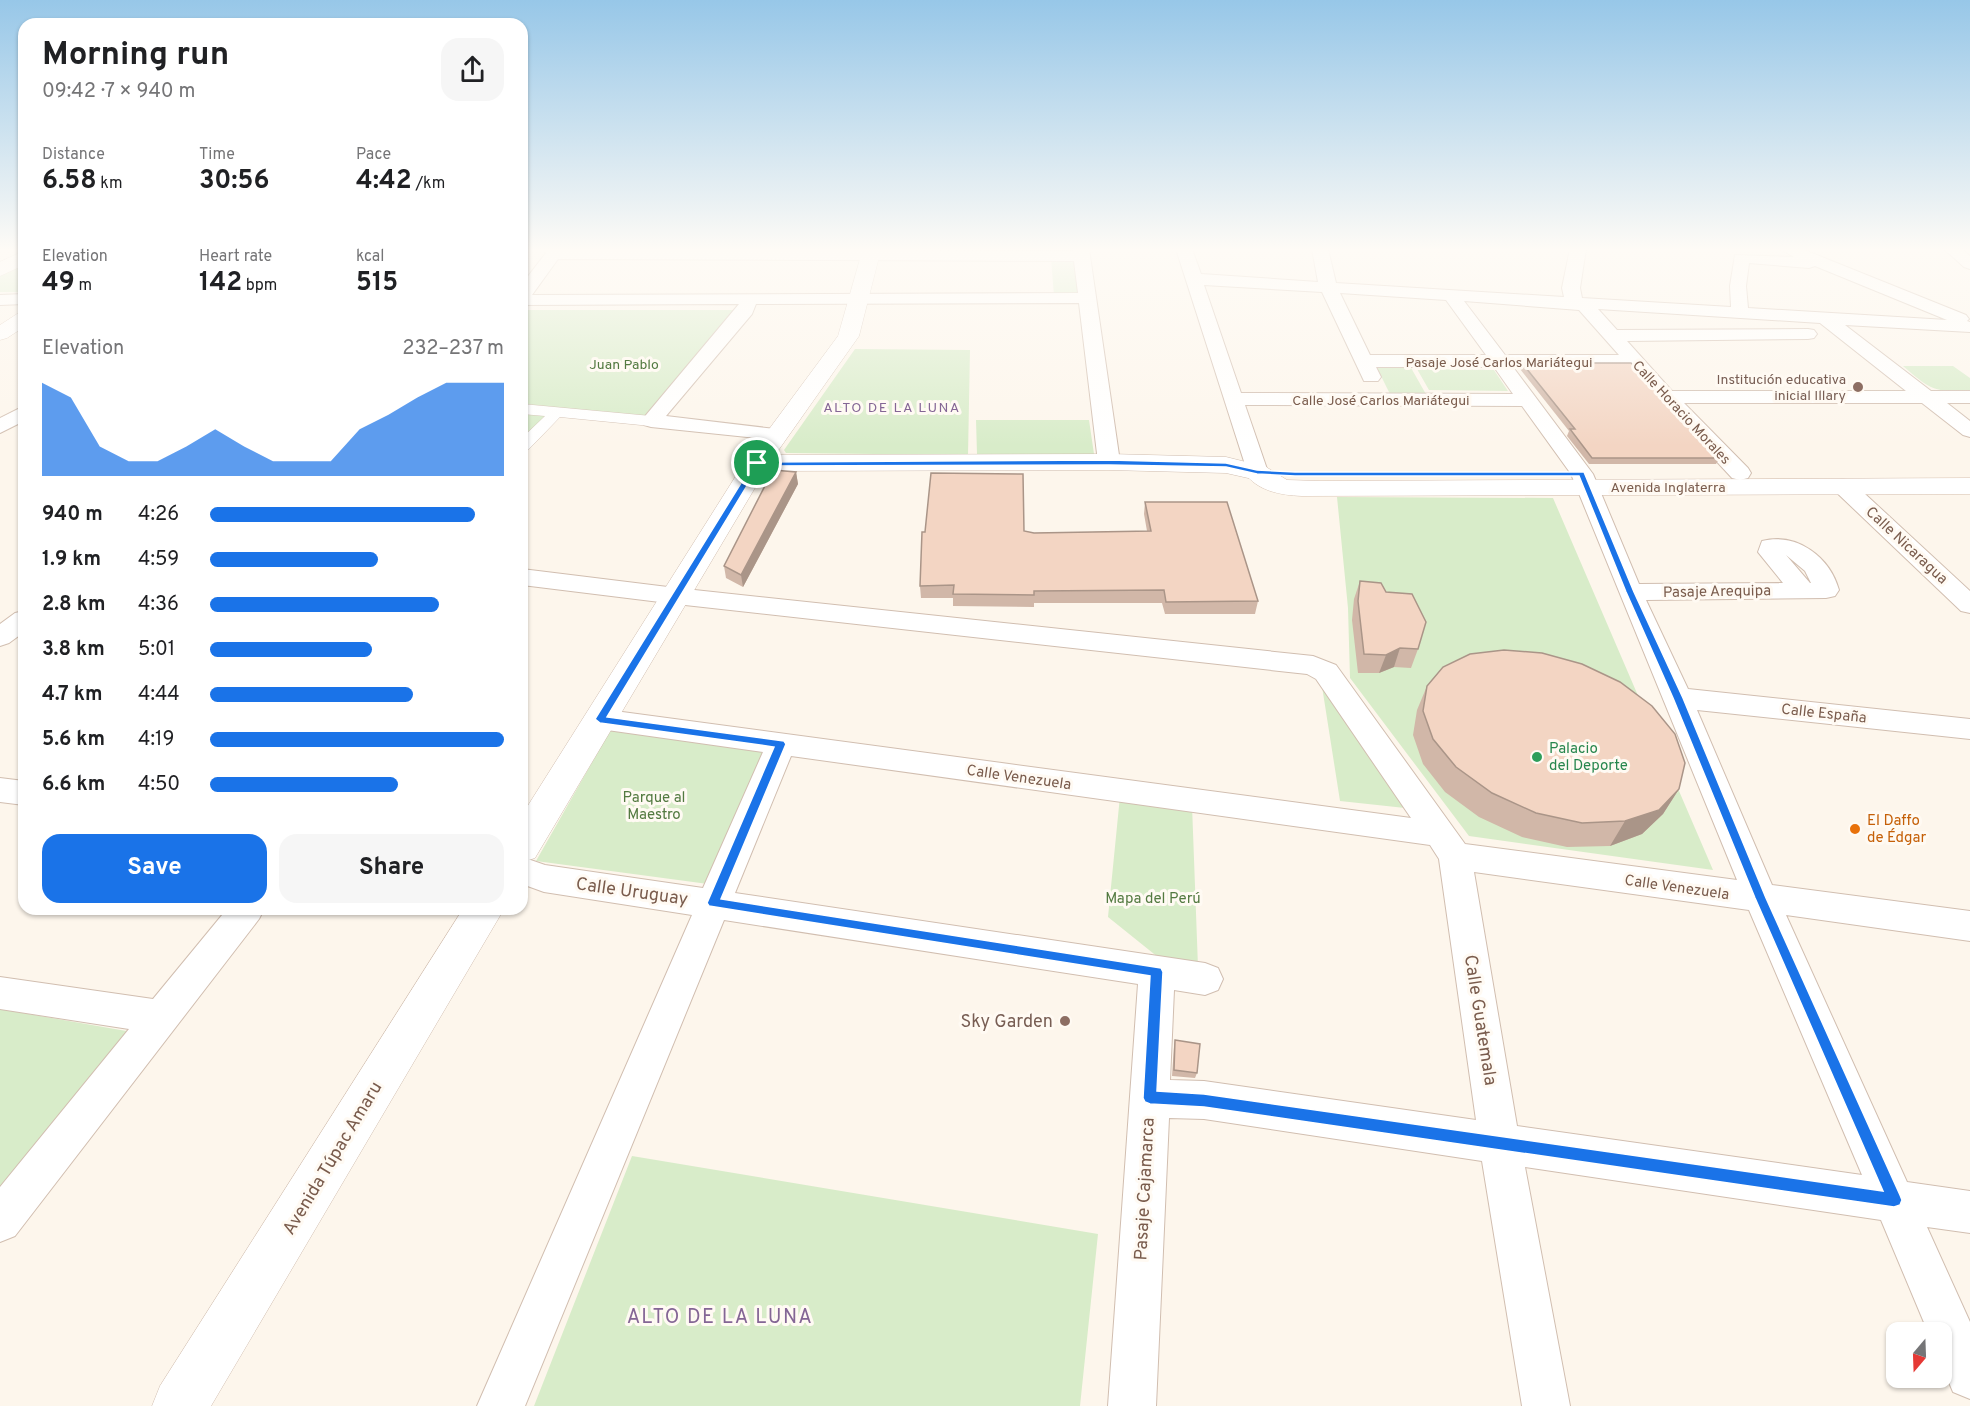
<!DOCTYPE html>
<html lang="en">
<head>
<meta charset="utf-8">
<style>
	:root { --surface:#fff; --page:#f6f6f6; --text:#202124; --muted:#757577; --accent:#1a73e8 }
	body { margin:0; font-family:Overpass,sans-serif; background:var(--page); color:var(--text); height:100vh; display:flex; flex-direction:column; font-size:22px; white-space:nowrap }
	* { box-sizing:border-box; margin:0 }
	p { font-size:20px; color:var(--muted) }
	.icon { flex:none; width:33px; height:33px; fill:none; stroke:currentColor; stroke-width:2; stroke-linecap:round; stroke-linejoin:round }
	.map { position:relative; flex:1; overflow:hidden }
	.side { position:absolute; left:18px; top:18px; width:510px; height:897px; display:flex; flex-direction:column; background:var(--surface); border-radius:18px; box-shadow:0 2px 4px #0004 }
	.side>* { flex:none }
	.needle { width:39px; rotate:199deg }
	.tools { position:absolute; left:1886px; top:1322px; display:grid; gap:12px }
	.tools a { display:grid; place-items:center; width:66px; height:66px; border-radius:12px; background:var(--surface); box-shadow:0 2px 4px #0004; font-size:30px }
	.pin { position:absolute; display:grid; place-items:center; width:51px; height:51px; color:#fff; margin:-26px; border:3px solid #fff; border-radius:50%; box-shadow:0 2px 6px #0007 }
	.round { display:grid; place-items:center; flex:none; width:63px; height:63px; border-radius:18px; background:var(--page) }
	.head { display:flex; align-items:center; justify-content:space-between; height:102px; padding:0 24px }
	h1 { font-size:33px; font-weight:700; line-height:45px }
	.metrics { display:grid; grid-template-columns:repeat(3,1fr); gap:9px; height:102px; padding:6px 24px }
	.metrics div { display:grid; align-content:center }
	.metrics b { font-size:26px; font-weight:700 }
	.metrics small { font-size:16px; font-weight:400 }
	.metrics p { font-size:16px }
	.chart { height:168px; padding:12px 24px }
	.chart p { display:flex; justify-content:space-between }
	.chart svg { width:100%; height:108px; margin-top:6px; fill:var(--accent); opacity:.7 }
	.primary-button { display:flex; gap:12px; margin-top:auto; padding:12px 24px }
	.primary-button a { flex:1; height:69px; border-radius:18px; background:var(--accent); color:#fff; font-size:24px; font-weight:700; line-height:69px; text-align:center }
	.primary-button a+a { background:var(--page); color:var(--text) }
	ul { padding:0 24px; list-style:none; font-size:20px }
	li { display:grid; grid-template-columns:96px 72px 1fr; align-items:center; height:45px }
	li i { height:15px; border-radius:8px; background:var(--accent) }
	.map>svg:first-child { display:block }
	.green { fill:#d8ecc9 }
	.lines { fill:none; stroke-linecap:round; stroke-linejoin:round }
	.pedestrian-casing { stroke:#d1beb0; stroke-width:1 }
	.minor-casing { stroke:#d1beb0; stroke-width:2 }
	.tertiary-casing { stroke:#d1beb0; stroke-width:1 }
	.secondary-casing { stroke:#d6c0b0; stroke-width:1 }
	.pedestrian { fill:#fff; fill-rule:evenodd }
	.minor { fill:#fff; fill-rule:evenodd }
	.tertiary { fill:#fff; fill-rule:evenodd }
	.secondary { fill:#fff; fill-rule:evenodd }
	.wall { fill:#d1b7a8 }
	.shaded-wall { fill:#aa9588 }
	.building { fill:#f3d5c3; stroke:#aa9588; stroke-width:1.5 }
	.route { fill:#1a73e8; stroke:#fff; stroke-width:1.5; fill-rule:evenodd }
	.education-dot { fill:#8d6e63; stroke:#fffaf3; stroke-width:2 }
	.leisure-dot { fill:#2e9e5b; stroke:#fffaf3; stroke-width:2 }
	.food-dot { fill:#e8710a; stroke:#fffaf3; stroke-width:2 }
	.labels { text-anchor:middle; stroke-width:6; stroke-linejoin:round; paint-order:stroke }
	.far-street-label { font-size:14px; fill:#7a5c4d; stroke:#fffaf3 }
	.far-park-label { font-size:14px; fill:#537a41; stroke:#fffaf3 }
	.far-education-label { font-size:14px; fill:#785e54; stroke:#fffaf3; text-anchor:end }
	.far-neighbourhood-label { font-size:14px; letter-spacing:1.5px; fill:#846695; stroke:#fffaf3 }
	.street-label { font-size:15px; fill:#7a5c4d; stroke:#fffaf3 }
	.leisure-label { font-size:15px; fill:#27864d; stroke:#fffaf3; text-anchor:start }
	.park-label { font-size:15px; fill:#537a41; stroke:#fffaf3 }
	.food-label { font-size:15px; fill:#c56008; stroke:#fffaf3; text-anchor:start }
	.near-street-label { font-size:18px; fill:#7a5c4d; stroke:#fffaf3 }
	.near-education-label { font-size:18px; fill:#785e54; stroke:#fffaf3; text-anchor:end }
	.near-neighbourhood-label { font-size:20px; letter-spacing:1.5px; fill:#846695; stroke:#fffaf3 }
</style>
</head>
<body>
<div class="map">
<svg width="1970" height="1406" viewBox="0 0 1970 1406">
	<rect width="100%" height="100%" fill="#fdf6ec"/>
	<path class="green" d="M1051,258H1076L1081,296H1054Z
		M24,262V292H0V275Z
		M522,310H742L646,420L554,411L522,443Z
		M855,349L970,350L968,455L786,453L784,450Z
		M1376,366H1410L1427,396H1391Z
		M1903,366H1953L1970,378V391C1933,392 1931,390 1903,366Z
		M1417,369L1494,370L1508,391L1429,390Z
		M976,420H1089L1094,454H977Z
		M1337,497L1553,498L1713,870L1469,836L1350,678L1348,608Z
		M1321,680L1405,808L1340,801Z
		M611,729L767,749L708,884L536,861Z
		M1120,796L1192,805L1198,967L1164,962L1108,917Z
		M0,1009L132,1032L0,1198Z
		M632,1156L1098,1234L1080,1406H534Z"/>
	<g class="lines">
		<defs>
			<path id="pedestrian" d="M522,404L651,416L659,421L651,426L560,417L528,450L522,452V438L545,416L522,414Z"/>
			<path id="minor" d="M549,249L1073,251V249H1089L1120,462L1117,467L1109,469L1101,467L1098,462L1079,303L756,304L752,314L666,416L784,430L788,434L784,438L777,440L651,427L644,425L641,421L739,304L522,305V284ZM558,259L1074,261L1078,293L532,295Z
				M1176,249H1192L1201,274L1318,282L1312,249H1328L1336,283L1564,297L1562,288L1570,249H1586L1580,288L1582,298L1731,307L1730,286L1735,255L1794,257L1780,249H1802L1966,315L1969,319L1967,321L1970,322V332L1845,325L1931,391H1970V403H1947L1970,421V437L1963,435L1922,403H1684L1748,468L1751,473L1748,478L1740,480L1732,478L1629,367H1513L1593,474L1639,584L1783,583L1758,552L1762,541C1797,532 1830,557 1839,590L1835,596L1826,598L1646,600L1688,689L1970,719V739L1697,710L1772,885L1970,911V941L1786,915L1907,1182L1970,1191V1233L1927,1227L1970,1322V1399L1953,1392L1941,1363V1332H1928L1881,1220L1525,1167L1570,1406H1522L1482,1161L1204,1119L1169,1118L1156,1406H1108L1138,984L724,920L525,1406H477L692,915L544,892L522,884V857L545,865L703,888L763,752L600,729L590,726L586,719L590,712L600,709L1411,818L1316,679L1307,674L676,604L522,585V569L676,588L1313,656L1336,665L1465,844L1737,880L1571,474L1522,406L1245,405L1268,472L1265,477L1257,479L1249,477ZM1749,263L1809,268L1815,266L1947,320L1748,308L1746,286ZM1204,285L1322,292L1364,381H1378L1381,377L1376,367H1494L1513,394L1241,393ZM1340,293L1446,300L1486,355H1370ZM1464,301L1579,310L1619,355H1505ZM1598,309L1820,323L1906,391H1672L1627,341L1808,339L1814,338L1817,334L1814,330L1808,329L1617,330ZM1786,555L1805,571L1811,583H1810ZM791,756L1430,845L1439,859L1476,1120L1204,1081L1170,1080L1174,990L1205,995L1218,990L1223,979L1218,968L1205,963L735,893ZM1474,872L1749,910L1862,1175L1517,1126Z
				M1944,249H1962L1970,256V269L1964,267Z
				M24,294V304L0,305V295Z
				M24,406V421L0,433V418Z
				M1843,479L1851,481L1970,591V613L1961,611L1835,491L1832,486L1835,481Z
				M24,611V632L9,643L0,646V624L15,613Z
				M0,778L24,781V805L0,802Z
				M227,909H264L259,919L15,1236L0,1242V1187L129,1029L0,1009V977L153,999Z"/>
			<path id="tertiary" d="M863,249H881L859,336L775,455L1109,454L1226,457L1266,467L1270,472L1266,477L1257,480L1226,473L1109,470L765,471L535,858L522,862V815L744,463L838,336Z
				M463,909H504L211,1406H152L160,1386Z"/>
			<path id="secondary" d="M24,251V265L0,276V262Z
				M24,312V327L7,338L0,340V325L17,314Z
				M1257,464L1266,467L1287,480L1320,481L1970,478V494L1302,496C1280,495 1257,491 1244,472L1248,467Z"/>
		</defs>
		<use href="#pedestrian" class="pedestrian-casing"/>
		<use href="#minor" class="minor-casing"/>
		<use href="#tertiary" class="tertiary-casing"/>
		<use href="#secondary" class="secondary-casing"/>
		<use href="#pedestrian" class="pedestrian"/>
		<use href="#minor" class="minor"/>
		<use href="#tertiary" class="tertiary"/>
		<use href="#secondary" class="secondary"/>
	</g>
	<path class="wall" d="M1522,363L1720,458L1716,464H1589L1567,436L1569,431L1520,369Z
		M796,472L798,484L743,587L726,578L724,566Z
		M1145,502L1258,601L1255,614H1165L1162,603H1034V607L953,606V598H921L920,586L1034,533L1147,531L1144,514Z
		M1360,581L1418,649L1411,668L1394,667L1379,673H1358L1352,620L1354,599Z
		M1427,686L1679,789L1663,814L1642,834L1610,846L1567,847L1522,837L1479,817L1445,792L1423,764L1413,735L1417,710Z
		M1175,1040L1197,1073L1195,1078L1172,1076L1174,1046Z"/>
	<path class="shaded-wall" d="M796,472L798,484L743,587L741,575Z
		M1400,648L1394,667L1379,673L1386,655Z
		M1679,789L1663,814L1642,834L1610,846L1625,821Z"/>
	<path class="building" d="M1522,363H1631L1720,458H1592L1570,429H1575Z
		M773,470L796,472L741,575L724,566Z
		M931,473L1023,474L1024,531L1034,533L1151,531L1145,502H1227L1258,601L1166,602L1164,590L1034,591V595L953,594L954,585L920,586L922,532H925Z
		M1360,581L1381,583L1386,592L1412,594L1426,622L1418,649L1400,648L1386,655L1364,654L1358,601Z
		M1504,650L1542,653L1582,664L1620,682L1652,706L1675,734L1685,763L1679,789L1659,810L1625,821L1582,823L1536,813L1492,793L1456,767L1433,739L1423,711L1427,686L1443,667L1470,654Z
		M1175,1040L1200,1044L1197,1073L1174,1070Z"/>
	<linearGradient id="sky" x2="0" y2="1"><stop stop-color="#97c7e8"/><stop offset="0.56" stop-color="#fefbf6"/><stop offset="1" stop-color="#fefbf6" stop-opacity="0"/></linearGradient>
	<rect width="1970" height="446" fill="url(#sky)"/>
	<path class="route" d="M1109,460L1226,463L1257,470L1295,472H1584L1634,592L1683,698L1766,898L1900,1195L1902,1200L1900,1205L1894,1207L1204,1107L1150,1104L1145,1102L1143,1098L1150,976L709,906L707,903L774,747L600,723L595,719L754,462ZM1109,465L1226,467L1257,474L1295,476H1579L1626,592L1673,698L1755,898L1883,1191L1204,1094L1157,1091L1163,972L1161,968L721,899L786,744L784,741L607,717L759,466Z"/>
	<g class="education-dot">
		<circle cx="1858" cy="387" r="6"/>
		<circle cx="1065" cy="1021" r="6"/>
	</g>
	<circle class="leisure-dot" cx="1537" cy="757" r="6"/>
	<circle class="food-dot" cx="1855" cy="829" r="6"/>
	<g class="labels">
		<g class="far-street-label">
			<text x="1499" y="367">Pasaje José Carlos Mariátegui</text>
			<text x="1381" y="405">Calle José Carlos Mariátegui</text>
			<text transform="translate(1682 412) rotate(47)" y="5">Calle Horacio Morales</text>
			<text x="1668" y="492">Avenida Inglaterra</text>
		</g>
		<g class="far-park-label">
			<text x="624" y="369">Juan Pablo</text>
		</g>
		<g class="far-education-label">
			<text x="1846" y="384">Institución educativa<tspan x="1846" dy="16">inicial Illary</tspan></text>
		</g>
		<g class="far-neighbourhood-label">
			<text x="892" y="412">ALTO DE LA LUNA</text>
		</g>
		<g class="street-label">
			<text transform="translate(1907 545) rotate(43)" y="5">Calle Nicaragua</text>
			<text transform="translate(1717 591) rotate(-1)" y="5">Pasaje Arequipa</text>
			<text transform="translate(1824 713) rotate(6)" y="5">Calle España</text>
			<text transform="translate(1019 777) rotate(8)" y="5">Calle Venezuela</text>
			<text transform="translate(1677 887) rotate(8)" y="5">Calle Venezuela</text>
		</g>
		<g class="leisure-label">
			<text x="1549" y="753">Palacio<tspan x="1549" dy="17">del Deporte</tspan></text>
		</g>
		<g class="park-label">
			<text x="654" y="802">Parque al<tspan x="654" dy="17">Maestro</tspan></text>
			<text x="1153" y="903">Mapa del Perú</text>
		</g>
		<g class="food-label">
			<text x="1867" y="825">El Daffo<tspan x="1867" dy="17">de Édgar</tspan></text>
		</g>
		<g class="near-street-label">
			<text transform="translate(632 891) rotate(8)" y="6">Calle Uruguay</text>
			<text transform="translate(1481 1020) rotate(81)" y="6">Calle Guatemala</text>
			<text transform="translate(332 1158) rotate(-59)" y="6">Avenida Túpac Amaru</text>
			<text transform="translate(1144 1189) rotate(-87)" y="6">Pasaje Cajamarca</text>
		</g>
		<g class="near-education-label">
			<text x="1053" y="1027">Sky Garden</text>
		</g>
		<g class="near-neighbourhood-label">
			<text x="720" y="1323">ALTO DE LA LUNA</text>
		</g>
	</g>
</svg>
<div class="tools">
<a><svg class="needle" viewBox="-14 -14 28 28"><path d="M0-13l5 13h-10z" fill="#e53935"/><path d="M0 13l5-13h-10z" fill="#757577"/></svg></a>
</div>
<div class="pin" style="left:757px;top:463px;background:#1e9e55"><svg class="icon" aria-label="arrive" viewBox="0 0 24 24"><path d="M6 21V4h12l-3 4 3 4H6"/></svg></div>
<section class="side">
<div class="head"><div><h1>Morning run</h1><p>09:42 · 7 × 940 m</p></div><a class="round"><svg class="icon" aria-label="share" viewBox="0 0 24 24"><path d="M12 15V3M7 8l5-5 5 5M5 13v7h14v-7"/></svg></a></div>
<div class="metrics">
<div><p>Distance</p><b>6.58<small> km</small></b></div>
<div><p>Time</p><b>30:56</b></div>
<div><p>Pace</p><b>4:42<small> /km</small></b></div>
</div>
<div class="metrics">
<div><p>Elevation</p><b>49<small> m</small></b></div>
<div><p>Heart rate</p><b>142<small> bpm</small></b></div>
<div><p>kcal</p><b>515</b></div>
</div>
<div class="chart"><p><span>Elevation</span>232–237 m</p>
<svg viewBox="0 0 160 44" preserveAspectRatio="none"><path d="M0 44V6L10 12L20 32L30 38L40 38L50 32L60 25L70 32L80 38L90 38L100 38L110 25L120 19L130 12L140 6L150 6L160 6V44z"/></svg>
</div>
<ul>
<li><b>940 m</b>4:26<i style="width:90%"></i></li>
<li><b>1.9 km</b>4:59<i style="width:57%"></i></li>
<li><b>2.8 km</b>4:36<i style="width:78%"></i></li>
<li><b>3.8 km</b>5:01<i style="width:55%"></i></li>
<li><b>4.7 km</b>4:44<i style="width:69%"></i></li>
<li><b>5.6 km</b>4:19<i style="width:100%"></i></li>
<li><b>6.6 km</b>4:50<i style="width:64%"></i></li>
</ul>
<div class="primary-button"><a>Save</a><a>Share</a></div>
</section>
</div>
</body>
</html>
